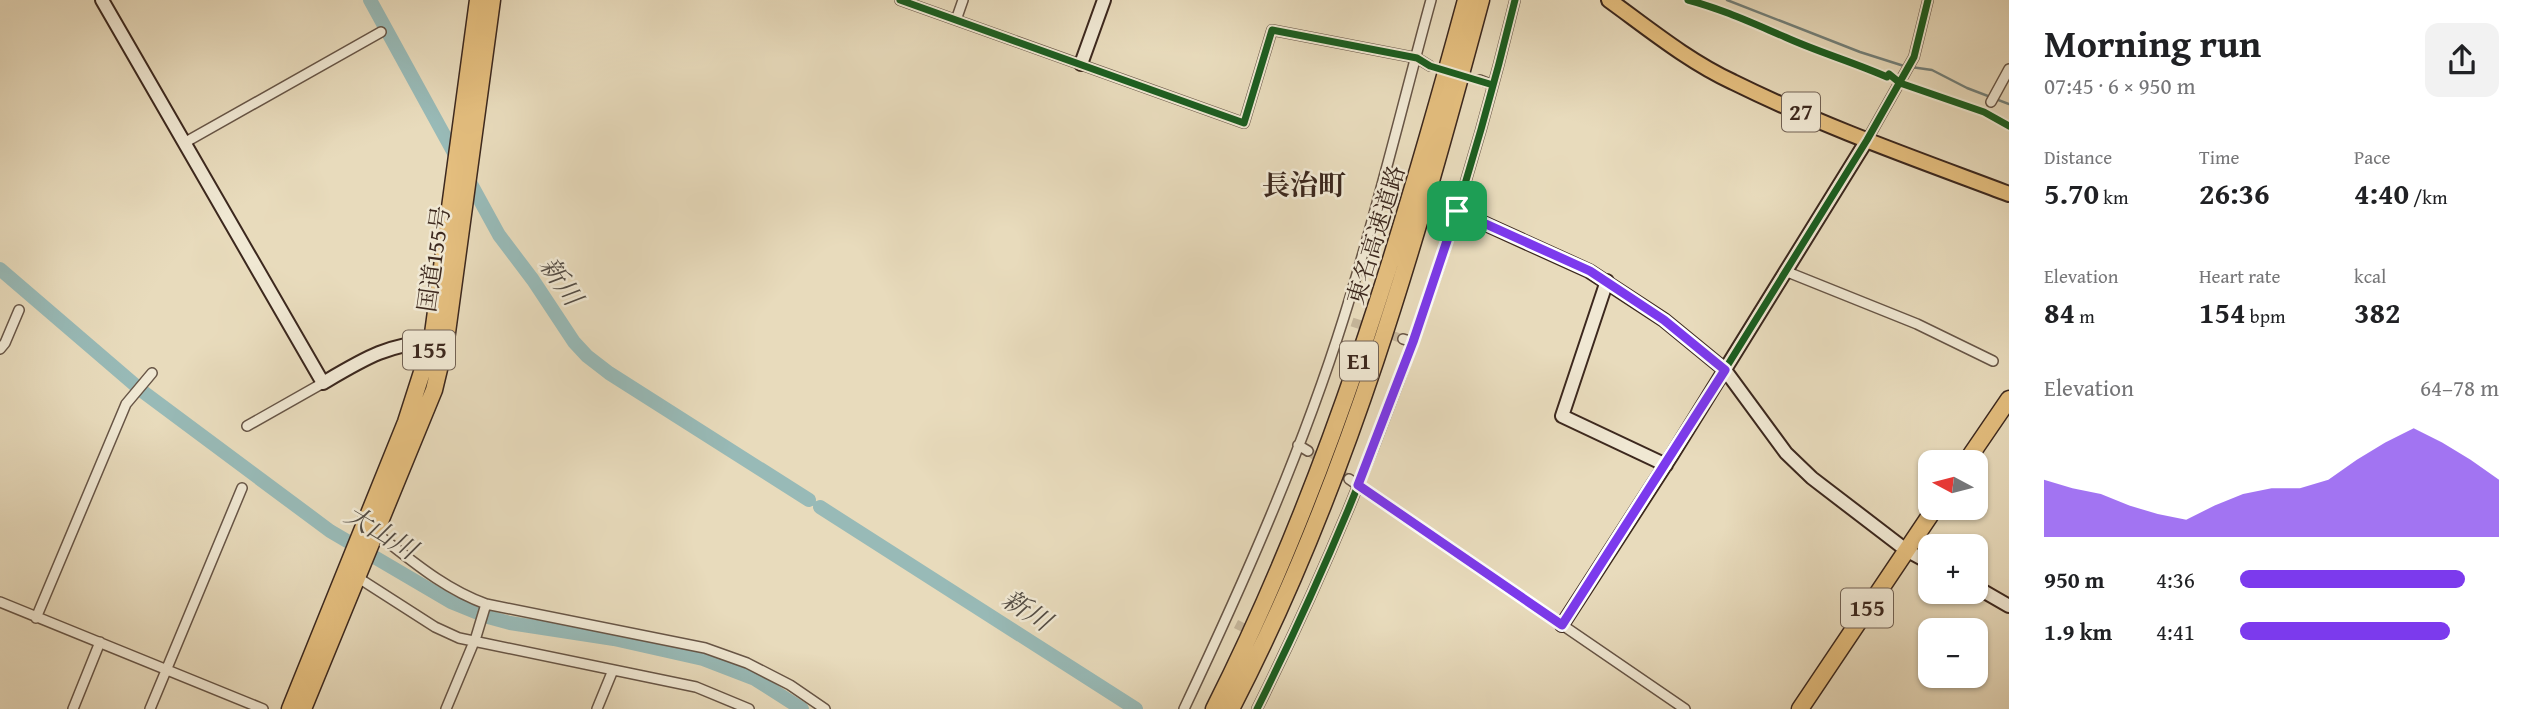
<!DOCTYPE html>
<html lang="en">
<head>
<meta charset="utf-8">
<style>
	:root { --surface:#fff; --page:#f2f2f2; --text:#202124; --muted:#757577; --accent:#7c3aed }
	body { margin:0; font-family:"Gentium Book Plus","Noto Serif JP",serif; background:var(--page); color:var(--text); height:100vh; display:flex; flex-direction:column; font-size:26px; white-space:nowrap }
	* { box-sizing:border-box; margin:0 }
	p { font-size:23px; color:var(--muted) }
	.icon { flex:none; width:38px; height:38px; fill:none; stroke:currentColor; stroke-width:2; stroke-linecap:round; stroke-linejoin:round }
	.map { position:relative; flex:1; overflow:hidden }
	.details { display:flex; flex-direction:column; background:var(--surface); width:525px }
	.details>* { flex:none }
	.needle { width:46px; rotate:277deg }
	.controls { position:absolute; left:1918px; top:450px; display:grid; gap:14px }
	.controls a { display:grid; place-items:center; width:70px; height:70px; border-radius:14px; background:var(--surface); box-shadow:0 2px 5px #0004; font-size:35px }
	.pin { position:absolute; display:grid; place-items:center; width:60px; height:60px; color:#fff; margin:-30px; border-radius:14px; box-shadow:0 4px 10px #0006 }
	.round { display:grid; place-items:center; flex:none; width:74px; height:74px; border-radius:14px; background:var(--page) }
	.summary { display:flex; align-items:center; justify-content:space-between; height:119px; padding:0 35px }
	h1 { font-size:38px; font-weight:700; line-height:52px }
	.metrics { display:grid; grid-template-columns:repeat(3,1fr); gap:10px; height:119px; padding:7px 35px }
	.metrics div { display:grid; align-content:center }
	.metrics b { font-size:30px; font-weight:700 }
	.metrics small { font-size:19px; font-weight:400 }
	.metrics p { font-size:19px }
	.chart { height:196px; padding:14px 35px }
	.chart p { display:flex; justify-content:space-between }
	.chart svg { width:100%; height:126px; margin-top:7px; fill:var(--accent); opacity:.7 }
	ul { padding:0 35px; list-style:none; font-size:23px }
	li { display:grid; grid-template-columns:112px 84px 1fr; align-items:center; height:52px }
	li i { height:18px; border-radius:9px; background:var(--accent) }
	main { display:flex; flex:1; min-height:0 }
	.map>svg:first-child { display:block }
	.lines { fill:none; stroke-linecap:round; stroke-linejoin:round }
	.stream { stroke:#73807a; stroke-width:2.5 }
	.river { stroke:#98bab7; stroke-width:14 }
	.street-tunnel { stroke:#c6b79c; stroke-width:9; stroke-dasharray:9 4.5; stroke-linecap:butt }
	.street-casing { stroke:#675546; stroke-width:12 }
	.secondary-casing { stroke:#3c281e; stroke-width:16 }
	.primary-casing { stroke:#3c281e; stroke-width:18 }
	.highway-casing { stroke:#3c281e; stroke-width:19 }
	.street { stroke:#f0e8d3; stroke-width:9 }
	.secondary { stroke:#f0e8d3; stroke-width:12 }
	.primary { stroke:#e4be7e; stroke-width:14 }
	.highway { stroke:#e4be7e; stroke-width:16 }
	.cycleway-casing { stroke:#f0e8d3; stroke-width:11 }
	.cycleway { stroke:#1b5e20; stroke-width:7 }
	.route-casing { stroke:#fff; stroke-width:14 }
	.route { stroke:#7c3aed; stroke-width:9 }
	.labels { text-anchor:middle; stroke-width:5; stroke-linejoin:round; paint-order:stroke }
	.shield { fill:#f0e8d3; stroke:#726254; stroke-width:2 }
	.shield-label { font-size:23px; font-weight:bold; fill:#3c281e }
	.street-label { font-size:24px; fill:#3c281e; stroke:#f0e8d3 }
	.water-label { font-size:26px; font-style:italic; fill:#534c44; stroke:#f0e8d3 }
	.quarter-label { font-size:28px; font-weight:bold; fill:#3c281e; stroke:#f0e8d3 }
</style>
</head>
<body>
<main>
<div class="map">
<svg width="2009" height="709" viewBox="0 0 2009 709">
	<rect width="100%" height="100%" fill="#e8dbbc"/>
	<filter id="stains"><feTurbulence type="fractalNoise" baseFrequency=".00286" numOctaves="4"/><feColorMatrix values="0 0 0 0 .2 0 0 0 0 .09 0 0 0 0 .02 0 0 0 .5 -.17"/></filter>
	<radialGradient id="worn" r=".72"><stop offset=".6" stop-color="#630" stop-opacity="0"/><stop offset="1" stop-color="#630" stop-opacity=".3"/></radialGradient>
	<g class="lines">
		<path class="stream" d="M1727,0L1860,52L1904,66
			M1911,67L1932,70L1967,88L2009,104"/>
		<path class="river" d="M370,0L499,235L533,280L574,342L587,356L609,373L809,500
			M0,269L142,391L330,531L451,602L488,617L510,623L614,639L703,659L755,679L802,709
			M820,507L1136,709"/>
		<path class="street-tunnel" d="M1430,66L1480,80
			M1393,191L1442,206
			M1352,322L1403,339
			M1308,451L1349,479
			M1236,624L1252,632"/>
		<defs>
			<path id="street" d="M900,0L1244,123L1272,30L1417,58L1430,66
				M956,20L963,0
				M1480,80L1493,85
				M1991,102L2009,69
				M1867,140L1914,57L1928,0
				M184,143L381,32
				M1383,188L1393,191
				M1442,206L1457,211
				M1785,271L1917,324L1993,361
				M1403,339L1413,342
				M0,349L5,343L19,310
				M247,426L323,383
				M1298,445L1308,451
				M1349,479L1685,709
				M376,533C411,560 444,589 486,604L705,648L747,663L790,685L825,709
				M357,577L435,627L459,638L696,687L749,709
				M0,602L263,709
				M36,618L126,404L152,373
				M73,709L100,642
				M150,709L242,488
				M446,709L476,637L486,604
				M597,709L613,670
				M1184,709C1244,582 1302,451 1344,317C1377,212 1402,106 1431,0
				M1257,709C1369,484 1456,244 1515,0"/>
			<path id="secondary" d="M102,0L323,383C367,357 386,345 438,340
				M1081,64L1104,0
				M1457,211L1589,271L1664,320L1725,370L1786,453L1812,478L1906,550L1930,563
				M1607,281L1562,416L1666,465
				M1976,587L2009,606
				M1562,625L1672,455L1867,140"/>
			<path id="primary" d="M1609,0C1649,29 1688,61 1733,82C1822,126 1916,159 2009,194"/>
			<path id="highway" d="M1966,462L2009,399
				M290,709L406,422L432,341L478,0
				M303,709L434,390L446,340L492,0
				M1214,709C1328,483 1400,243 1466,0
				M1231,709C1347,486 1416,242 1481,0
				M1800,709L1935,508"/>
		</defs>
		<use href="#street" class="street-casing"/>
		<use href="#secondary" class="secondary-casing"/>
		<use href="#primary" class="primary-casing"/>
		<use href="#highway" class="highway-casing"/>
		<use href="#street" class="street"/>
		<use href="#secondary" class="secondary"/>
		<use href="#primary" class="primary"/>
		<use href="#highway" class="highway"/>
		<defs>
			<path id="cycleway" d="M900,0L1244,123L1272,30L1417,58L1430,66L1493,85
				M1688,0C1722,9 1752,23 1785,37C1818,52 1853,62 1887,77L1889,74L1900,83L1984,112L2009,126
				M1562,625L1672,455L1867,140L1914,57L1928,0
				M1257,709C1369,484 1456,244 1515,0"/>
		</defs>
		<use href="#cycleway" class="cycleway-casing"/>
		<use href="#cycleway" class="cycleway"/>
	</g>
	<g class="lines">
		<defs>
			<path id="route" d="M1457,211L1590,271L1664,320L1725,370L1562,625L1358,485L1413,342Z"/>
		</defs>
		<use href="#route" class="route-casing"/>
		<use href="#route" class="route"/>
	</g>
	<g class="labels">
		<g class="shield">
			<rect x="1782" y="92.5" width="38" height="39" rx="5"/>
			<rect x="403" y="330.5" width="52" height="39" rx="5"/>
			<rect x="1340" y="341.5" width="38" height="39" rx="5"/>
			<rect x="1841" y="588.5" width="52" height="39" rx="5"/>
		</g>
		<g class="shield-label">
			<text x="1801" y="120">27</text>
			<text x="429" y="358">155</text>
			<text x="1359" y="369">E1</text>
			<text x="1867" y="616">155</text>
		</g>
		<g class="street-label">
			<text transform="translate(1376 235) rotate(-73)" y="8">東名高速道路</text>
			<text transform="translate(434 259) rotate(-82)" y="8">国道155号</text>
		</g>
		<g class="water-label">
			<text transform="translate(561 281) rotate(55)" y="9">新川</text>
			<text transform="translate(381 532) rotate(31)" y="9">大山川</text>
			<text transform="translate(1027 610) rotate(33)" y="9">新川</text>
		</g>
		<g class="quarter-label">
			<text x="1304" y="195">長治町</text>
		</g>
	</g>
	<rect width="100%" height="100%" filter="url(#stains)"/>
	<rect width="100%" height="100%" fill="url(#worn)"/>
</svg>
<div class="controls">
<a><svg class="needle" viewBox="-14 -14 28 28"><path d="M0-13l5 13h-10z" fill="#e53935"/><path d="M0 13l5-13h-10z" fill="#757577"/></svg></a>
<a>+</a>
<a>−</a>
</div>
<div class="pin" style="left:1457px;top:211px;background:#1e9e55"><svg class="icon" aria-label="arrive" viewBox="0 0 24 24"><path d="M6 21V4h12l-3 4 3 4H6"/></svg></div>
</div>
<section class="details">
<div class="summary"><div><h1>Morning run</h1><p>07:45 · 6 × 950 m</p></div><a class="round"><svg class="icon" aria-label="share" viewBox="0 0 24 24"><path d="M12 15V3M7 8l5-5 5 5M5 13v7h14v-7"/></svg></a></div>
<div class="metrics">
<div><p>Distance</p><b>5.70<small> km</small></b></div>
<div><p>Time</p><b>26:36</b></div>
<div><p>Pace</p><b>4:40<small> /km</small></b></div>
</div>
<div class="metrics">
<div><p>Elevation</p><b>84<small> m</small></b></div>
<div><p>Heart rate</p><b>154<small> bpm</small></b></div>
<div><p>kcal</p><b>382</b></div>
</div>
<div class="chart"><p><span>Elevation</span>64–78 m</p>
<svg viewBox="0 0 160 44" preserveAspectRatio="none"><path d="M0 44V24L10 27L20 29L30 33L40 36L50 38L60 33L70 29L80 27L90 27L100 24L110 17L120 11L130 6L140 11L150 17L160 24V44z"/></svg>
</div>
<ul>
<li><b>950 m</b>4:36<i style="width:87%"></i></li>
<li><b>1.9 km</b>4:41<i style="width:81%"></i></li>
</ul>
</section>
</main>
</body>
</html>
